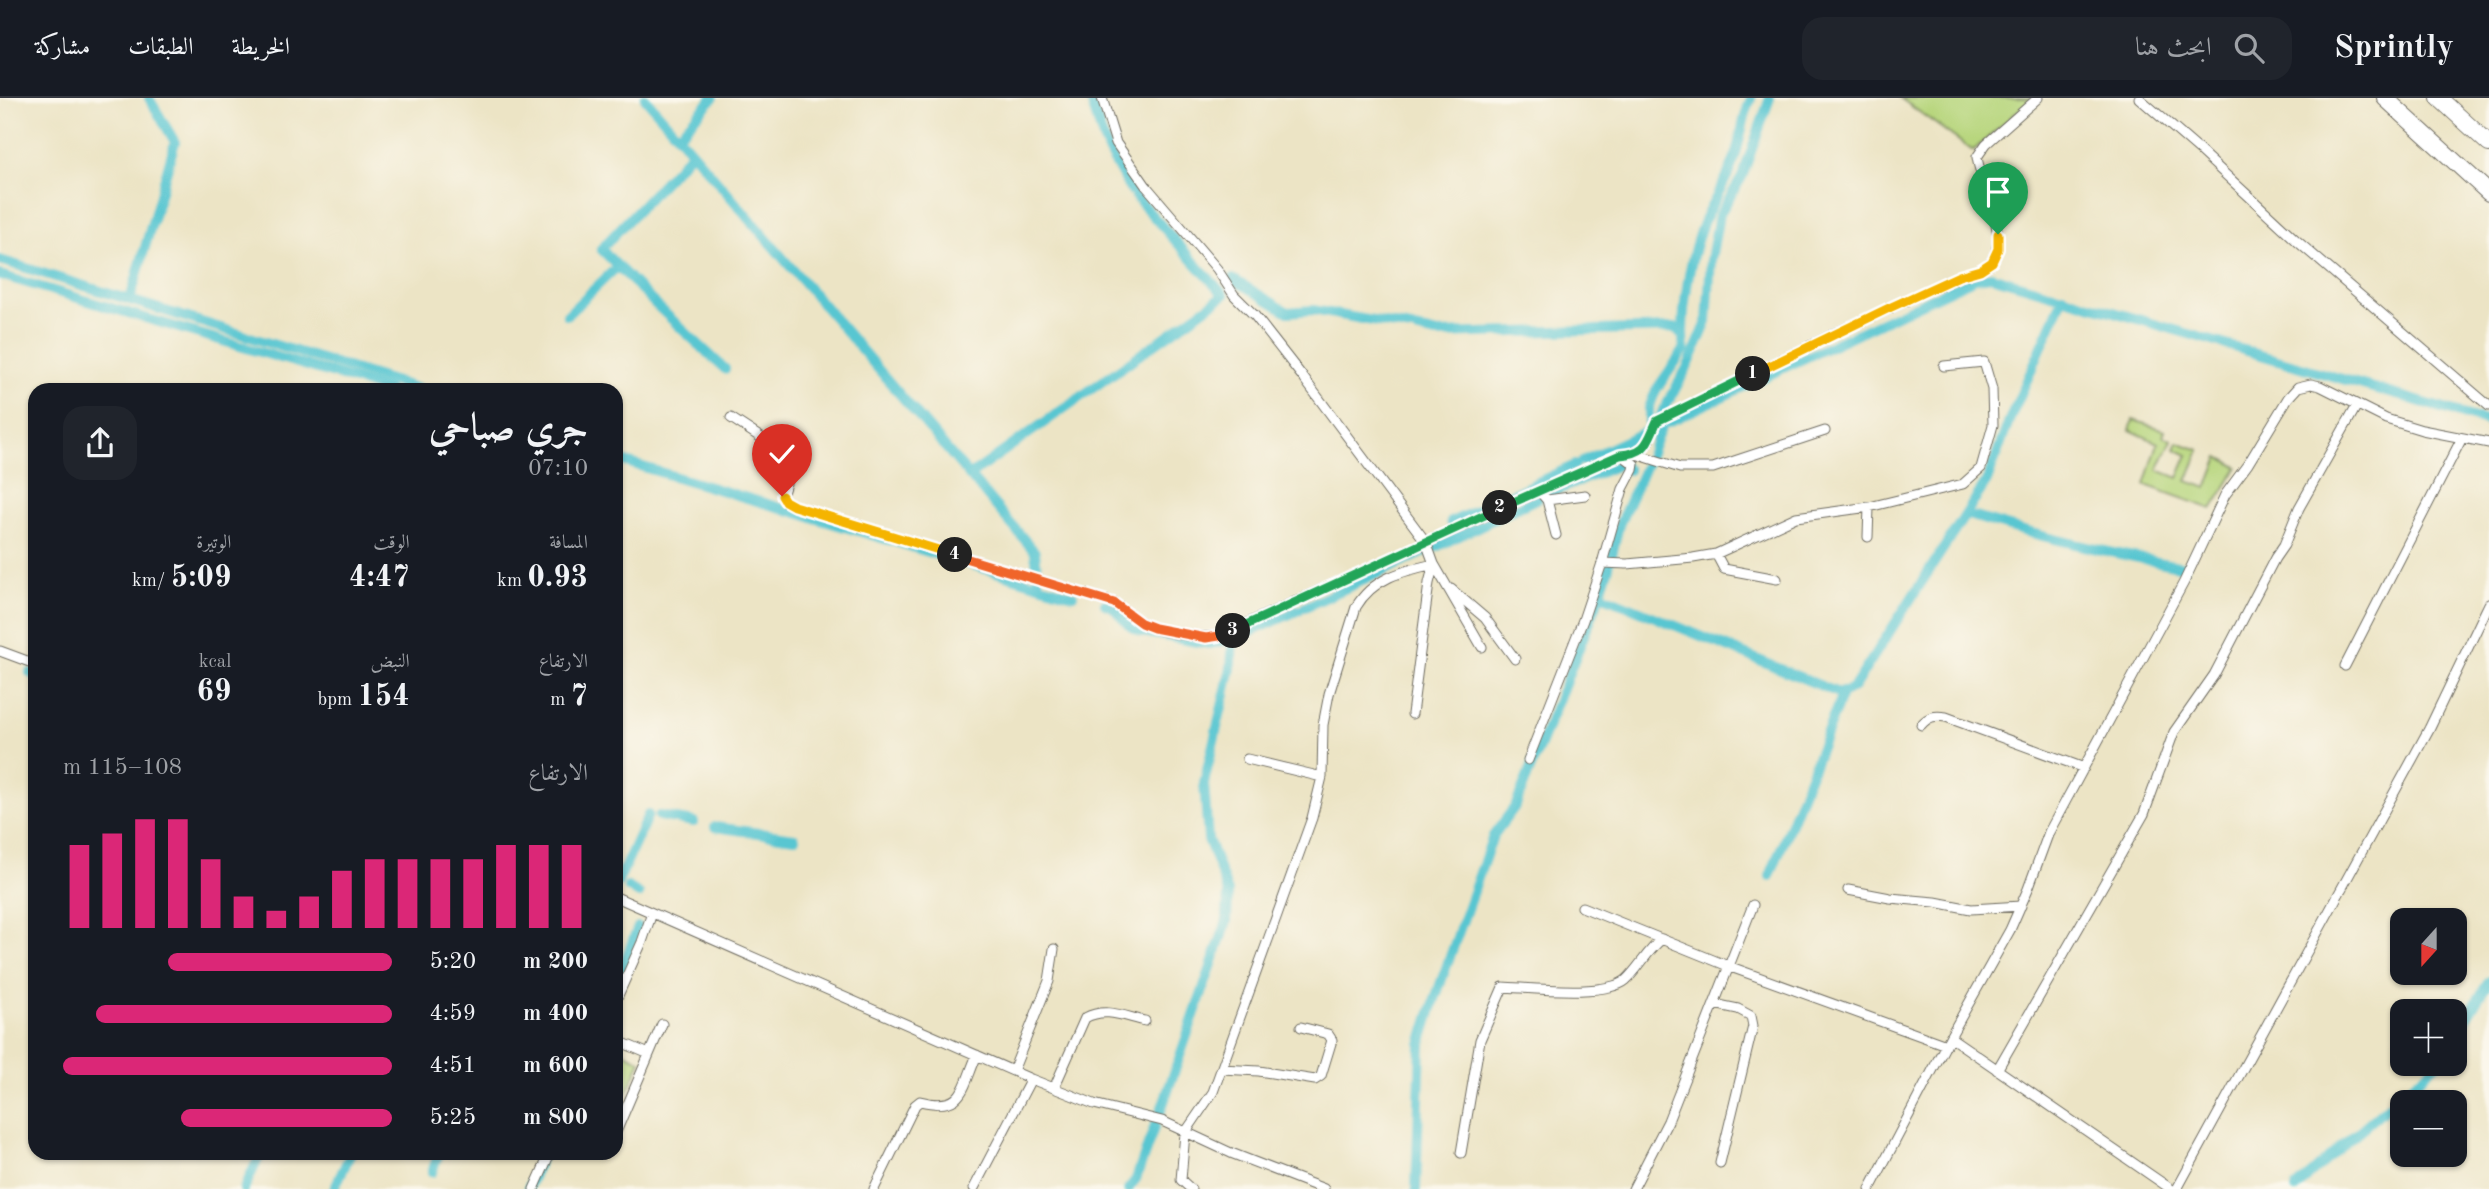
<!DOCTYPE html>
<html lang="ar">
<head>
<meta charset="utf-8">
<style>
	:root { --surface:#171b24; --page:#20242c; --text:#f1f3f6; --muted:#9ea1a6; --line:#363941; --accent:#db2777 }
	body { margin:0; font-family:"Old Standard TT",Amiri,serif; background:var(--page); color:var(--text); direction:rtl; height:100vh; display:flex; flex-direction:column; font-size:26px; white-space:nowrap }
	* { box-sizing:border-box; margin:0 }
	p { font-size:23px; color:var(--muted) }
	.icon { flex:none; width:38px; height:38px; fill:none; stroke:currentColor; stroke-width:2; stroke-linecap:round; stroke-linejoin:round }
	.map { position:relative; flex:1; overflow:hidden; direction:ltr }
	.details { position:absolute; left:28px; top:285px; width:595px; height:777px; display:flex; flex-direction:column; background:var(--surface); border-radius:21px; box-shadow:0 2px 5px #0004; direction:rtl }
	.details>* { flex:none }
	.needle { width:46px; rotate:201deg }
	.buttons { position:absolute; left:2390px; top:810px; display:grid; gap:14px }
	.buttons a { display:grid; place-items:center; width:77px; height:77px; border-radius:14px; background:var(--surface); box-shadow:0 2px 5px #0004; font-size:35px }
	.pin { position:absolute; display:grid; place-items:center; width:60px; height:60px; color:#fff; margin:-72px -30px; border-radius:50% 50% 50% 0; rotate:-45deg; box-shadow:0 0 7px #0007 }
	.pin .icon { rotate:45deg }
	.km { position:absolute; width:35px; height:35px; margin:-18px; border-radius:50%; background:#222; color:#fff; font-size:19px; line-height:35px; text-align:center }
	.round { display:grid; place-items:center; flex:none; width:74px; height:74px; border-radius:21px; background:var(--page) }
	.head { display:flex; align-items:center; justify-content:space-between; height:119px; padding:0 35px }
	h1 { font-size:38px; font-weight:700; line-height:52px }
	.stats { display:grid; grid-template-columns:repeat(3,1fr); gap:10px; height:119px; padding:7px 35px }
	.stats div { display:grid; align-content:center }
	.stats b { font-size:30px; font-weight:700 }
	.stats small { font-size:19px; font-weight:400 }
	.stats p { font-size:19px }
	.chart { height:196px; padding:14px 35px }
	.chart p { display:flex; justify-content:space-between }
	.chart svg { width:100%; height:126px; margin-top:7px; stroke:var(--accent); stroke-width:6 }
	ul { padding:0 35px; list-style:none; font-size:23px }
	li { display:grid; grid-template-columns:112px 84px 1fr; align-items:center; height:52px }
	li i { height:18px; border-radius:9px; background:var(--accent) }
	header { display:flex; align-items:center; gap:42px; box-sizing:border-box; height:98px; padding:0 35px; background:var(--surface); border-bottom:2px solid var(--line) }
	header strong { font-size:33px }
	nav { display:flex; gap:38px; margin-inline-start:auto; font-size:24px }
	.search { width:490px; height:63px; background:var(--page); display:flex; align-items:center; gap:18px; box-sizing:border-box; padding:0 24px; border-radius:21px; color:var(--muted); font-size:26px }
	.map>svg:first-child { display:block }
	.green { fill:#b7d67d; stroke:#718054; stroke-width:2 }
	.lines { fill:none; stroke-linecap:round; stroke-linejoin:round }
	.canal { stroke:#59c6d1; stroke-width:10 }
	.minor-casing { stroke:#6f6c61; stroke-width:11 }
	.motorway-casing { stroke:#6f6c61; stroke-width:18 }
	.minor { stroke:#fff; stroke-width:9 }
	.motorway { stroke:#fff; stroke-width:16 }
	.split-1-casing { stroke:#fff; stroke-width:14 }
	.split-2-casing { stroke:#fff; stroke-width:14 }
	.split-3-casing { stroke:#fff; stroke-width:14 }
	.split-4-casing { stroke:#fff; stroke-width:14 }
	.split-5-casing { stroke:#fff; stroke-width:14 }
	.split-1 { stroke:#f5b400; stroke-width:9 }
	.split-2 { stroke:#22a559; stroke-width:9 }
	.split-3 { stroke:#22a559; stroke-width:9 }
	.split-4 { stroke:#f0652b; stroke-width:9 }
	.split-5 { stroke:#f5b400; stroke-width:9 }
</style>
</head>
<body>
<header>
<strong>Sprintly</strong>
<div class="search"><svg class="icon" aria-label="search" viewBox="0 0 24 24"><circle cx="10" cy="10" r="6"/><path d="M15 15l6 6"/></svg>ابحث هنا</div>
<nav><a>الخريطة</a><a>الطبقات</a><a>مشاركة</a></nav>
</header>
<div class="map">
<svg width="2489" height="1091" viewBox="0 0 2489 1091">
	<rect width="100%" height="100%" fill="#fbf7ec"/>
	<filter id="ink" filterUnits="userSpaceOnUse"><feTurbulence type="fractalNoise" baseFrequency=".0143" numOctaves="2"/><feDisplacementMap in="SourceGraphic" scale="14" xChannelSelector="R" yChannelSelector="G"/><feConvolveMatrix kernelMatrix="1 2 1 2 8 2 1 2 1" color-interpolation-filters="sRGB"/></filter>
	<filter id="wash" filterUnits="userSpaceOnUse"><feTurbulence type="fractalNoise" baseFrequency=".00686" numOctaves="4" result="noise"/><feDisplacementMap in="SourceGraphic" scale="28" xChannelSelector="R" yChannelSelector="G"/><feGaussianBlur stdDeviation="1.57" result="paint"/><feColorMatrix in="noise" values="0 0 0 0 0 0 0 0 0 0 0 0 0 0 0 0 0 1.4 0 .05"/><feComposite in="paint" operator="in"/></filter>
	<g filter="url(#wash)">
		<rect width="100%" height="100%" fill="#ece4c5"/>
		<path class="green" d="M1900,0H2032L1973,53Z
			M2133,322L2165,332L2163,338L2172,342L2158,372L2178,380L2188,357L2175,351L2178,344L2200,352L2187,383L2207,390L2219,359L2238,369L2212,411L2145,387L2158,345L2130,332Z
			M616,950L641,963L616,1018Z"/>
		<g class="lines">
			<path class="canal" d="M645,0L692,54
				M1090,0L1105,46
				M678,38L713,0
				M1107,51L1131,93
				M0,162L422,292
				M0,177L388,292
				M1233,181L1288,214L1313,212L1411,230
				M130,202L175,44L149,0
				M567,217L618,168
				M1415,231L1437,236L1589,232
				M1594,232L1676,230L1682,237
				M725,271L653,204L601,151L692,54L1035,454L1039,487
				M1661,317L1689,266L1707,224L1711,161L1719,117L1742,79L1770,0
				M1650,357L1662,327L1975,180L1991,178L2489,324
				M616,361L1073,497
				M1583,363L1649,332V310L1656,292L1684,252C1680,219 1690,157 1703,125C1712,104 1726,85 1734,62C1741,41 1742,22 1751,0
				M969,378L1224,197L1135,98
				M1546,397L1621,366L1628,372
				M1966,416C2037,439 2110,455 2184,469
				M1451,424L1575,367
				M1434,450L1538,400
				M1611,461L1619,427L1648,362
				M1599,496L1836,594H1845L1854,589L1987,383L2009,323L2064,198
				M1105,506L1113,509L1130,528L1141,534L1209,546L1237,540
				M1305,509L1425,454
				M1242,538L1299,512
				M30,575L35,577
				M659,718L694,724
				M715,729L795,740
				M1770,778L1843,594
				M618,784L648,717
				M628,789L639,796
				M616,886L638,829
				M2455,939L2489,883
				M1159,1018L1227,823L1228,794L1208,741L1204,685L1231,570L1233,542
				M432,1074L439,1055
				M244,1091L261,1055
				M334,1091L351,1055
				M528,1091L543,1055
				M1128,1091L1136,1081L1155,1027
				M1416,1091L1421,946L1436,898L1493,738L1516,707L1596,508L1609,469
				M2295,1091L2343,1047L2437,966"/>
		</g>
	</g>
	<g filter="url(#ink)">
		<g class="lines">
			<defs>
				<path id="minor" d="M1102,0L1116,45L1146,88L1217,171L1234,197L1255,218L1302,278L1426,444L1434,466C1402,473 1373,480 1356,509L1329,596L1323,627L1322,679L1312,720L1213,994L1185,1035L1181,1082L1191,1091
					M2139,0L2199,52L2297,143L2489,308
					M731,320L789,358L793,363L782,398L785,403L794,408L1114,505C1123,511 1132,520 1142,525C1160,535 1200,541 1219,538L1620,357C1647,355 1647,346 1657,323L1840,233L1960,178C1966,176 1975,175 1981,172C2019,152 1981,90 1977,59L1986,46L2038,0
					M1636,356L1680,370H1713L1825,333
					M1539,393L1547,402L1556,437
					M1547,402L1585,397
					M1868,439L1869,409
					M1716,456L1724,471L1777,481
					M1602,465L1627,466L1693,460L1716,456L1796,419L1869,409L1963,386L1981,370L1993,327L1992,291L1984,264L1944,268
					M1451,491L1485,520L1515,561
					M0,553L35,566
					M2345,568L2462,340
					M1412,616L1429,485L1434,466L1482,549
					M1921,627C1929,618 1935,617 1946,619L2084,670
					M1247,661L1322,679
					M1528,662L1583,522L1602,465L1623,391L1633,372L1634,366L1622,357
					M1848,792L1890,800L1935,804L1971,811L2021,808
					M616,799L1031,981L1094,1006L1162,1023L1231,1055L1324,1091
					M1582,809L1728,868L1946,947
					M616,902L642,844L652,815
					M1714,906L1738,911L1751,918L1753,928L1720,1065
					M1950,939L2171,1091
					M616,942L649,956
					M1221,971L1259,973L1315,982L1321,978L1332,942L1328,936L1301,929
					M1997,972L2144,716L2174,634L2214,577L2275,460L2284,447L2299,410L2357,307
					M1013,973L1049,883L1054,851
					M1054,990L1085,920C1105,909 1123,918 1145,923
					M616,1034L662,926
					M1461,1055L1480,942L1503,889C1530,890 1606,899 1626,882C1639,870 1647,853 1662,841
					M974,1090L1031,981
					M534,1091L550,1055
					M874,1091L915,1007L920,1003C964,1014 962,991 977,957
					M1633,1091L1668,1023L1753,807
					M1870,1091L1950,939L2010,832L2028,791L2049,734L2184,484L2225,397L2248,366L2288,300L2298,289L2311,286L2320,288L2386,321L2422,332L2489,345
					M2177,1091L2429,631L2489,506"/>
				<path id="motorway" d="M2385,0L2489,95
					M2439,0L2489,46"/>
			</defs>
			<use href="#minor" class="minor-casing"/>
			<use href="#motorway" class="motorway-casing"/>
			<use href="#minor" class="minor"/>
			<use href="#motorway" class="motorway"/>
		</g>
	</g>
	<g class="lines" filter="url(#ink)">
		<defs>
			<path id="split-1" d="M1753,276L1887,211L1959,178L1980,172L1992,164L1998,151V136"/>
			<path id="split-2" d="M1500,410L1620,357C1647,355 1647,345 1657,323L1753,276"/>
			<path id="split-3" d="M1233,533L1500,410"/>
			<path id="split-4" d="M955,457L1114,505L1141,525L1154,530L1206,540L1219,538L1233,533"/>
			<path id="split-5" d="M782,398L785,403L794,408L955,457"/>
		</defs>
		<use href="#split-1" class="split-1-casing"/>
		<use href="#split-2" class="split-2-casing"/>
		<use href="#split-3" class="split-3-casing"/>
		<use href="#split-4" class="split-4-casing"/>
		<use href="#split-5" class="split-5-casing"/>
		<use href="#split-1" class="split-1"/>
		<use href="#split-2" class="split-2"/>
		<use href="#split-3" class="split-3"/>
		<use href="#split-4" class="split-4"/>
		<use href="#split-5" class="split-5"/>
	</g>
</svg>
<div class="buttons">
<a><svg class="needle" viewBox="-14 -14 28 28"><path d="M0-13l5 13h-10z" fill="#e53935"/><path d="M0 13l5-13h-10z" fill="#9ea1a6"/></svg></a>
<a>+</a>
<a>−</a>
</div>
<div class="pin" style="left:1998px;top:136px;background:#1e9e55"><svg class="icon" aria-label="arrive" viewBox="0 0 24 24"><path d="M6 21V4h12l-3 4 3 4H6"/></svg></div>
<div class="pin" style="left:782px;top:398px;background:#d93025"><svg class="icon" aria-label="check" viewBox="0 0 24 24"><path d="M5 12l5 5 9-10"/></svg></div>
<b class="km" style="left:1753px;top:276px">1</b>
<b class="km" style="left:1500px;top:410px">2</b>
<b class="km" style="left:1233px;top:533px">3</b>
<b class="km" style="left:955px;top:457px">4</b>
<section class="details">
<div class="head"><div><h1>جري صباحي</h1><p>07:10</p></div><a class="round"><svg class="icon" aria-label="share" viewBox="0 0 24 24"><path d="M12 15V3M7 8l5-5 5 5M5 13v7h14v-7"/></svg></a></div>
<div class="stats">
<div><p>المسافة</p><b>0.93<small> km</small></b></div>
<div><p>الوقت</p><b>4:47</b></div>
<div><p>الوتيرة</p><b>5:09<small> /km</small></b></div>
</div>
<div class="stats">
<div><p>الارتفاع</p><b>7<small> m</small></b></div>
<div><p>النبض</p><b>154<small> bpm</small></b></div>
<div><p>kcal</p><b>69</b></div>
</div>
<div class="chart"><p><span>الارتفاع</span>108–115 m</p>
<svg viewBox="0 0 160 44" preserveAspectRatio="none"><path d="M5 44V15M15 44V11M25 44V6M35 44V6M45 44V20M55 44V33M65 44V38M75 44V33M85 44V24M95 44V20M105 44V20M115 44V20M125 44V20M135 44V15M145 44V15M155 44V15"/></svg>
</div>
<ul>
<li><b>200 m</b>5:20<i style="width:68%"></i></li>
<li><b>400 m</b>4:59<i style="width:90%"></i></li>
<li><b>600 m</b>4:51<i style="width:100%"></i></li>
<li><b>800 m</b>5:25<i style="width:64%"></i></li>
</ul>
</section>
</div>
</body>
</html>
